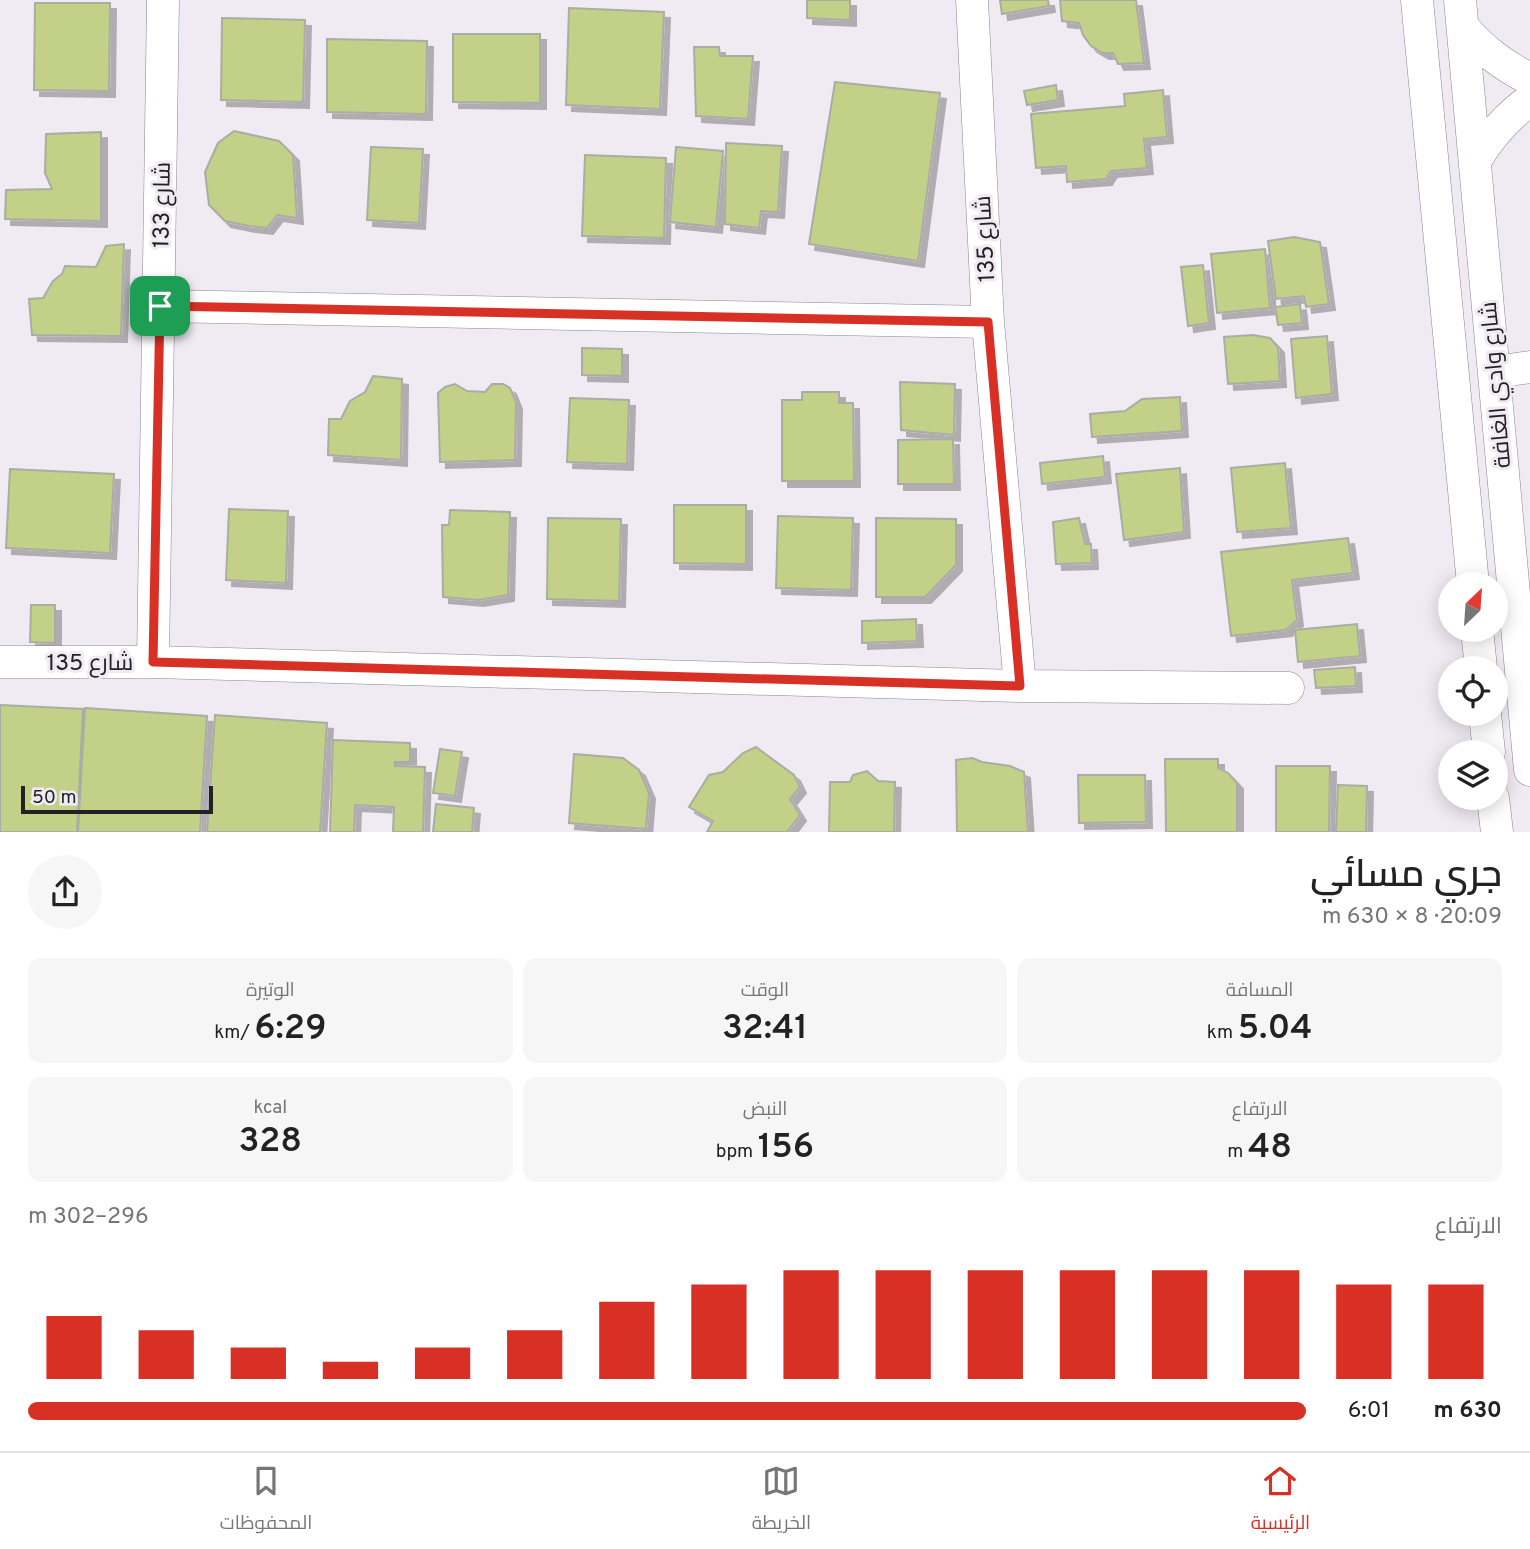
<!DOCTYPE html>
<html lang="ar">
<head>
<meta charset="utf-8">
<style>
	:root { --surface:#fff; --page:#f6f6f6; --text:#222; --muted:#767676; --line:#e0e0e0; --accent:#d93025 }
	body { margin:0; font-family:Overpass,Cairo,sans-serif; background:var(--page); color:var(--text); direction:rtl; height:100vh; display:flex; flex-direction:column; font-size:26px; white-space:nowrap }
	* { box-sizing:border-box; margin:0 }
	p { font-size:23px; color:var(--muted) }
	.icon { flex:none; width:38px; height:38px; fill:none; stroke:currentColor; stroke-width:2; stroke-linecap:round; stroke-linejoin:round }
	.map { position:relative; height:832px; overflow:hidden; direction:ltr }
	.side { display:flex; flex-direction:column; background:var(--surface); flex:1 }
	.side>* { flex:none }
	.needle { width:46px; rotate:25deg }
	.buttons { position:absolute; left:1438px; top:572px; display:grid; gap:14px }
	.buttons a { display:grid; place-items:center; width:70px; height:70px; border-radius:50%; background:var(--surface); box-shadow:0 4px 18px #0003; font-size:35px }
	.scale { position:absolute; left:21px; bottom:18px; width:192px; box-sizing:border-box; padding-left:7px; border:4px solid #232124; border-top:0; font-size:19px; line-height:24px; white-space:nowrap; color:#232124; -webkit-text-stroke:5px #f0eaf2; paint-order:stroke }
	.pin { position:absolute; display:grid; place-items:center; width:60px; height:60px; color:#fff; margin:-30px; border-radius:14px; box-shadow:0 4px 10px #0006 }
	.round { display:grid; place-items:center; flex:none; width:74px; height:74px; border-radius:37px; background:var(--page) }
	.summary { display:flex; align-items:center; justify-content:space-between; height:119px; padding:0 28px }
	h1 { font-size:38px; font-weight:600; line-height:52px }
	.stats { display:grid; grid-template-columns:repeat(3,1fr); gap:10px; height:119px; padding:7px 28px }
	.stats div { display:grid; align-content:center; border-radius:14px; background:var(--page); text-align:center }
	.stats b { font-size:35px; font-weight:600 }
	.stats small { font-size:19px; font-weight:400 }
	.stats p { font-size:19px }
	.chart { height:196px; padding:14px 28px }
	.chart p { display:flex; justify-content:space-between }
	.chart svg { width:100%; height:126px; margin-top:7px; stroke:var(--accent); stroke-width:6 }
	ul { padding:0 28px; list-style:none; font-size:23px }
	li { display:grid; grid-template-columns:112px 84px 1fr; align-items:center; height:52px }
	li i { height:18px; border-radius:9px; background:var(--accent) }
	.tab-bar { display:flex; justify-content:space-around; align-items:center; height:98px; border-top:2px solid var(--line); background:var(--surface); font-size:19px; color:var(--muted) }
	.tab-bar a { display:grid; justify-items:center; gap:4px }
	.tab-bar .active { color:var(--accent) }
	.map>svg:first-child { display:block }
	.building { fill:#c2d187; stroke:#abada4; stroke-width:2; filter:url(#shadow) }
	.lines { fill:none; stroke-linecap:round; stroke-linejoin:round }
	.minor-casing { stroke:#8b868d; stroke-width:33 }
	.minor { stroke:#fff; stroke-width:32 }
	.route-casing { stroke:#fff; stroke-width:14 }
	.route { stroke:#d93025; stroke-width:9 }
	.labels { text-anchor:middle; stroke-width:6; stroke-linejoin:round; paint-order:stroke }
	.street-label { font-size:23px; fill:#232124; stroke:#f0eaf2 }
</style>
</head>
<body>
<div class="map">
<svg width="1530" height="832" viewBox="0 0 1530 832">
	<defs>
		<filter id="shadow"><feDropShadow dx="6" dy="6" stdDeviation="0" flood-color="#0004"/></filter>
	</defs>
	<rect width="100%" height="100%" fill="#f0eaf2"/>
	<path class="building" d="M807,0H850V20L807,18Z
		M1000,0H1048L1049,6L1002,14Z
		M1060,0H1136L1144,63L1118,64L1113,53H1103L1091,46L1083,35L1079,23L1062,21Z
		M35,3H110L109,91L34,90Z
		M569,8L664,12L660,109L566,105Z
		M222,18L305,20L303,102L221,100Z
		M453,34H540V103L453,102Z
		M327,39L427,41L426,114L327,112Z
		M694,47H719L720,56H753L748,119L696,116Z
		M835,82L940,93L918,261L809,244Z
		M1056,85L1058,100L1027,105L1024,91Z
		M1163,90L1167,137L1144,139L1147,168L1111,171L1106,179L1067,182L1066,166L1036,168L1031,114L1125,106L1124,94Z
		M234,131L279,141L293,155L297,218L277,215L267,228L249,226L225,221L209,205L205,172L218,143Z
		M101,132V221L5,219L6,190L52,189L45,173L46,134Z
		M726,143L782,146L778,212L761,211L759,228L725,224Z
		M371,147L423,149L419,223L367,220Z
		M676,147L723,151L716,227L670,222Z
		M585,155L666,158L664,238L582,236Z
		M1294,237L1320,242L1329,304L1306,307L1304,296L1276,299L1268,241Z
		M124,244L121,336L32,335L29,299L43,298L53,281L62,274L65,266L96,267L106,246Z
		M1265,249L1270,308L1217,313L1211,254Z
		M1203,265L1209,323L1188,326L1181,267Z
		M1300,304L1302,323L1278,325L1275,307Z
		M1253,335L1270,338L1278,347L1280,381L1228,384L1224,337Z
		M1327,336L1332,394L1296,398L1291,339Z
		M582,348L622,349V376L582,375Z
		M373,376L402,379L401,460L328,455L329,419H341L350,401L365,392Z
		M900,382L955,384L954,435L901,430Z
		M455,384L467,391L485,392L492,384H503L510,388L516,403L515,460L440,462L438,393L445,387Z
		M802,392H839V403H853L854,481H782V400H802Z
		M1180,397L1182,431L1092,437L1090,414L1125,411L1142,399Z
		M570,398L629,400L627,464L567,462Z
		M953,439L954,484H898V440Z
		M1103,456L1105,477L1042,484L1040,463Z
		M1285,463L1291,528L1237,532L1231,468Z
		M1180,468L1184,532L1124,540L1116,474Z
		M10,469L114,474L110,553L6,548Z
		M674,505H746V564L674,563Z
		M229,509L288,511L286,583L226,580Z
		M450,510L510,512L508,595L478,600L443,597L442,525H449Z
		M778,516L853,518L851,590L776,588Z
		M548,518L621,519L619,601L547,599Z
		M876,518L956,519V565L925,597H876Z
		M1079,518L1085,544H1091L1092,563L1056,564L1053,522Z
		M1348,538L1353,573L1292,580L1297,620L1286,630L1231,636L1221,552Z
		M31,605H55V643L30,642Z
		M916,619L917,641L862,643V621Z
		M1357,624L1360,656L1298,662L1295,630Z
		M1355,667L1356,686L1316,688L1314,670Z
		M0,705L83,709L77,832H0Z
		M85,708L207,716L200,832H78Z
		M215,715L327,723L320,832H207Z
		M333,740L410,743V762H395V766L425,767L423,832H393L394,807L355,805L354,832H330Z
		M756,747L794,775L800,787L790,799L800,815L787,832H707L713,821L689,807L709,775L723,772L743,753Z
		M440,749L462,752L455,796L433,793Z
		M574,754L623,758L639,770L649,793L646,829L569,823Z
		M972,758L982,762L1010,766L1024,772L1028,832H957L956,760Z
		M1165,759H1218V768L1228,773L1237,783V832H1166Z
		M1276,766H1330L1329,832H1276Z
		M867,771L878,781L895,782L894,832H829L830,782H850L853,775Z
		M1078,775H1145L1146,822L1079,823Z
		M1338,785L1367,786L1366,832H1336Z
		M436,804L474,808L472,832H433Z"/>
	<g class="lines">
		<defs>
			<path id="minor" d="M972,0L988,322L1020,686
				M1417,0L1473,584
				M1460,0L1530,770
				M1463,27C1483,50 1502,65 1530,79
				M1475,161C1490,136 1506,117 1530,100
				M160,306L988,322
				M1494,372L1530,367
				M1477,630L1481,668
				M0,662H153L1020,686L1288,688
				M153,662L163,0
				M1485,714L1489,752
				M1493,798L1497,832"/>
		</defs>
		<use href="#minor" class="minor-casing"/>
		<use href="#minor" class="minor"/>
	</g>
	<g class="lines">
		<defs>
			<path id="route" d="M160,306L988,322L1020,686L153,662Z"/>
		</defs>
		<use href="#route" class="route-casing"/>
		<use href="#route" class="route"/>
	</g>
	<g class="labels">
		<g class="street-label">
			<text transform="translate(161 205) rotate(-89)" y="8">شارع 133</text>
			<text transform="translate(984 239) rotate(-93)" y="8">شارع 135</text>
			<text transform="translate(1495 385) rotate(-95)" y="8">شارع وادي الغافة</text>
			<text x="90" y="670">شارع 135</text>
		</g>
	</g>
</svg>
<div class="buttons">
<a><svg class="needle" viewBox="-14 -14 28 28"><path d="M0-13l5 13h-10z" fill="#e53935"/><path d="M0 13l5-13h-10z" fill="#767676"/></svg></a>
<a><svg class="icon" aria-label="locate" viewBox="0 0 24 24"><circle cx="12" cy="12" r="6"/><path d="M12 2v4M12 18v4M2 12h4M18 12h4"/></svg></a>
<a><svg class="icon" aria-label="layers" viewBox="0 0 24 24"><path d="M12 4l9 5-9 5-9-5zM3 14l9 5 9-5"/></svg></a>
</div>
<div class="scale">50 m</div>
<div class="pin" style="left:160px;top:306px;background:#1e9e55"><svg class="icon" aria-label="arrive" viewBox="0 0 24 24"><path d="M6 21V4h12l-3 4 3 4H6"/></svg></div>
</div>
<section class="side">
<div class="summary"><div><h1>جري مسائي</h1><p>20:09 · 8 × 630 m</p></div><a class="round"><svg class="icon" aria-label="share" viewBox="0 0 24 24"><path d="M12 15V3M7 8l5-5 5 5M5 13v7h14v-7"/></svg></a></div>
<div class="stats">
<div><p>المسافة</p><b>5.04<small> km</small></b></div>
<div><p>الوقت</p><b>32:41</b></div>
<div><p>الوتيرة</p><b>6:29<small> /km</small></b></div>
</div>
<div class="stats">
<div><p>الارتفاع</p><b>48<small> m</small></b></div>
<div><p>النبض</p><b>156<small> bpm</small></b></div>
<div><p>kcal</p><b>328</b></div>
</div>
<div class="chart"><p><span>الارتفاع</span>296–302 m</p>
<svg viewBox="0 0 160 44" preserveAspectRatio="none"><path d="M5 44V22M15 44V27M25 44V33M35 44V38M45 44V33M55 44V27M65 44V17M75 44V11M85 44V6M95 44V6M105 44V6M115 44V6M125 44V6M135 44V6M145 44V11M155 44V11"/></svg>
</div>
<ul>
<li><b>630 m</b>6:01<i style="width:100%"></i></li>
</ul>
</section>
<nav class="tab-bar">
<a class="active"><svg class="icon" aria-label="home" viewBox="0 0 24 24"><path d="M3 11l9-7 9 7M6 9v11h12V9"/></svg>الرئيسية</a>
<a><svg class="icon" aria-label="map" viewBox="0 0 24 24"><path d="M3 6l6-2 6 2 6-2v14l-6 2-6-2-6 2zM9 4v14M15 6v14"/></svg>الخريطة</a>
<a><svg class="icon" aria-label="saved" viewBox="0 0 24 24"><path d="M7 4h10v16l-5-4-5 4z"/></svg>المحفوظات</a>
</nav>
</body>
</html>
